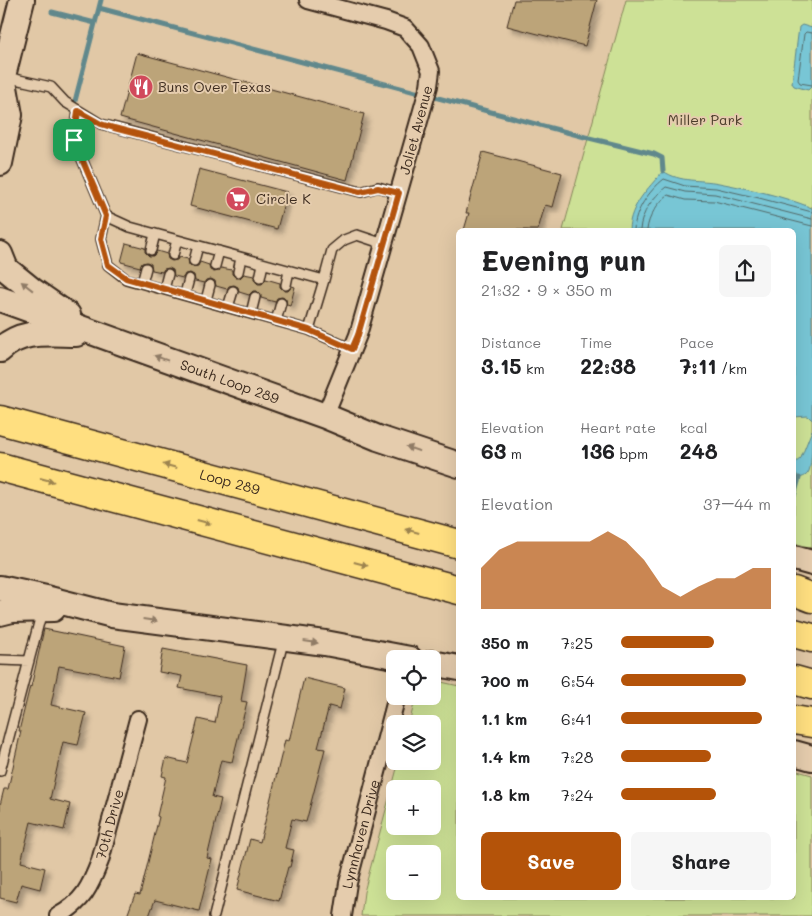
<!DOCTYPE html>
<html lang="en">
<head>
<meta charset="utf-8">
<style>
	:root { --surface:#fff; --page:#f6f6f6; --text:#202124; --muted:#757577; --accent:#b45309 }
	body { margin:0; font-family:Mali,sans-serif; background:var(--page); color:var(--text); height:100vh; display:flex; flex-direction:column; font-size:19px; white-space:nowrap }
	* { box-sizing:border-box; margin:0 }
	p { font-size:16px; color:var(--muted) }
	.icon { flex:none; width:28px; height:28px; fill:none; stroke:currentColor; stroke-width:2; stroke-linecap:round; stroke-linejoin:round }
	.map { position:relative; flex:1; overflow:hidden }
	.drawer { position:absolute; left:456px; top:228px; width:340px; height:672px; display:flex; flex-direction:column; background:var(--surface); border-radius:8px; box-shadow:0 5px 20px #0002 }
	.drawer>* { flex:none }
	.fabs { position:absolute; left:386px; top:650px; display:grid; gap:10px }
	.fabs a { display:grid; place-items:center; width:55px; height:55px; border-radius:8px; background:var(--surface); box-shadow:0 5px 20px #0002; font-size:25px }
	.pin { position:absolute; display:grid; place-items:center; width:42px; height:42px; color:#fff; margin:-21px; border-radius:10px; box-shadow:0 2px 8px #0006 }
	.round { display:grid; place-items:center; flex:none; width:52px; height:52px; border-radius:8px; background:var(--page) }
	.head { display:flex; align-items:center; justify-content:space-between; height:85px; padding:0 25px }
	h1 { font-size:28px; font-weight:700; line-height:38px }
	.figures { display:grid; grid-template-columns:repeat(3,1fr); gap:8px; height:85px; padding:5px 25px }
	.figures div { display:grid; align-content:center }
	.figures b { font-size:21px; font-weight:700 }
	.figures small { font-size:14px; font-weight:400 }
	.figures p { font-size:14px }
	.chart { height:140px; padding:10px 25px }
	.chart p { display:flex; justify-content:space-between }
	.chart svg { width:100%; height:90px; margin-top:5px; fill:var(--accent); opacity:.7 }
	.button { display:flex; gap:10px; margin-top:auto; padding:10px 25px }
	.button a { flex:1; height:58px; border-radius:8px; background:var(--accent); color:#fff; font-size:20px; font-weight:700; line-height:58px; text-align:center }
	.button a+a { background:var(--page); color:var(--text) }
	ul { padding:0 25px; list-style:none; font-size:16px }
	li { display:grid; grid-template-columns:80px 60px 1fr; align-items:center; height:38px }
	li i { height:12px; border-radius:6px; background:var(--accent) }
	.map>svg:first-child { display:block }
	.green { fill:#cde196; stroke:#84865a; fill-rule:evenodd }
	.water { fill:#78c6d5; stroke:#60888c }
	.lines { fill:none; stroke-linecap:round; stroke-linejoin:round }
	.shore { stroke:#536867; stroke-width:1 }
	.stream { stroke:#60888c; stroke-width:5 }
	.building { fill:#bca479; stroke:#3b2a1e; filter:url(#shadow) }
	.lane-casing { stroke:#3b2a1e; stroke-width:12 }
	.street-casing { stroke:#3b2a1e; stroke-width:20 }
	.secondary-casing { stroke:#3b2a1e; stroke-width:28 }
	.highway-casing { stroke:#3b2a1e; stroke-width:31 }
	.lane { stroke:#e5ccad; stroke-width:9 }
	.street { stroke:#e5ccad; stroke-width:16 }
	.secondary { stroke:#e5ccad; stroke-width:24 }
	.highway { stroke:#ffdf80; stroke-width:28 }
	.oneway { fill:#907b66 }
	.oneway2 { fill:#9d844f }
	.route-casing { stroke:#fff; stroke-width:10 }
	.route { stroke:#b45309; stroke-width:6 }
	.labels { text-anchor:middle; stroke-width:4; stroke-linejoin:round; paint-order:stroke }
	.poi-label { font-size:14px; fill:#3b2a1e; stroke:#e5ccad; text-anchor:start }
	.park-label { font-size:14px; fill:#4a3c2a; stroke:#e5ccad }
	.street-label { font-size:14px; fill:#3b2a1e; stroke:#e5ccad }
</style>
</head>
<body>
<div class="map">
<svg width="812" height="916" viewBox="0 0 812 916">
	<defs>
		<filter id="shadow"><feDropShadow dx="4.5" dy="4.5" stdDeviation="2.5" flood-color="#0004"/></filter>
	</defs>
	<rect width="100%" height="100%" fill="#e1c8a6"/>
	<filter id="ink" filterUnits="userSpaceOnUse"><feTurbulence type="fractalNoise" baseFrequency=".02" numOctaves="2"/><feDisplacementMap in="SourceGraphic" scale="10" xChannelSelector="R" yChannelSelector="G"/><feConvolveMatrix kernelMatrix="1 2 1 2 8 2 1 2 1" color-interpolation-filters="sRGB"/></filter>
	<g filter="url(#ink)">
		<path class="green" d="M626,0H812V548L794,543V230H563Z
			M437,681L459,686V898H794V770L812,775V916H361L364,892L399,761H432V724H409L416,696H432L433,682ZM395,789H432V826H395ZM395,854H432V891H395Z"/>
		<path class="water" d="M802,25L812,28V86L808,90L794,86L792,83L799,27Z
			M663,171C681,183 699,179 719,183C750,189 783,196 812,208V420L808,416L794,417V230H629C630,205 648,189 663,171Z
			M812,430C812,439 812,463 809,471C807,476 803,477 799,478L794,470V464L801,458Z"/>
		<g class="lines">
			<path class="shore" d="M812,33L806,32L804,34L798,80L800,83L812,85
				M634,230C635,210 649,191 664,179L685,186L716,188L759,198L812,212
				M640,230C641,213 653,197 666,187L685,192L715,194L812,219
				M647,230C648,217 658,202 668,195L685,200L714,201L812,226"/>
			<path class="stream" d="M99,8L585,137L654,154L662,158L663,171
				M52,12L95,23
				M74,105L101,0
				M794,496L799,478"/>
		</g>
		<path class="building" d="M514,0H597L585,46L507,26Z
			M137,53L364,114L347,180L120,118Z
			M483,152L562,173L553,207L545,205L538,230H464L469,213H466Z
			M199,169L287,192L277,229L190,206Z
			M126,243L145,248V252L149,256H153L157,251L167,254L168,259L172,261L177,260L179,257L188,259L189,265L193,267L198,266L200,262L209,265L210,270L214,272L219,271L221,268L232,270V274L236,278H240L244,274L254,276V280L258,284H262L266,279L280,283V287L284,291H288L292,286L295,287L290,306L287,305L286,299L282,297L277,298L275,302L261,298V295L257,291H253L249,295L239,292L238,287L234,285L229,286L227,289L216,286L215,281L211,279L206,280L204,283L195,281L194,275L190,273L185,274L183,278L174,276L173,270L169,268L164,269L162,272L152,270L151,264L147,262L142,263L140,267L121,262Z
			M44,629L125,646L119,677L59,666L51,705L86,713L78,745L63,742L50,799L70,804L64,830L31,822L21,862L45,868L40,889L21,884L16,902L0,898V805L4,789H8L21,731H19L30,686L31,687Z
			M163,649L247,665L241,701L247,702L232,762L221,760L212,797L221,799L207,858L212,859L199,911L155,900L149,916H127L135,894L140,895L159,817L157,816L166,777L162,776L166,758L187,763L198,719L215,723L220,696L179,688L182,676L159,672Z
			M304,678L345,688L340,709L329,706L318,748L325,749L306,822L292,819L285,848L294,850L290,867H288L279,901L237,890L250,839L260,842L285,740L289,741Z"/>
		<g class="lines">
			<defs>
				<path id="lane" d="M6,77L51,87L65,102L101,124L361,192L378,187L399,193
					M78,111L74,140L106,216L130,227L324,280L332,250L344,240L357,235L384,244
					M106,216L101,239L108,265L126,279L309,330L352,349
					M151,250L155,234
					M173,255L177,240
					M194,261L198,246
					M215,266L219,251
					M238,272L241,258
					M260,278L263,264
					M142,283L146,268
					M286,285L289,271
					M164,289L168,274
					M185,294L189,279
					M206,300L210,285
					M228,307L233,291
					M251,313L255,297
					M276,321L281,303
					M309,330L324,280
					M0,660L29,661
					M0,771L42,611
					M214,916L284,638"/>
				<g id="street">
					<path d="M308,0L386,21L405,28L421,46L431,71L429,86L358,335L325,416"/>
					<path id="s1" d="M58,916C83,902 90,887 100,861L138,719"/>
					<path id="s2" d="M343,916L348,883L397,696"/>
				</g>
				<g id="secondary">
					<path d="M0,80L3,76L22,0"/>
					<path d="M0,163L10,115L3,76"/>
					<path d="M0,254L6,269L32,290L68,315"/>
					<path id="s3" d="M0,299L325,416L378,438L459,465"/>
					<path d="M0,350C22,329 48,334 76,334"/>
					<path d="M794,558L812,563"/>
					<path d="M0,588L46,598L112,615L325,643L410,659"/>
					<path d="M0,613L12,610L53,609"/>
					<path d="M432,663L459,668"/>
					<path d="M794,753L812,758"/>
				</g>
				<g id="highway">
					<path id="s4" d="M0,420L459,544"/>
					<path d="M0,467L459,590"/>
					<path d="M794,591L812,598"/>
					<path d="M794,633L812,638"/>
					<path d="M794,680L812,685"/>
					<path d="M794,720L812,723"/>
				</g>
			</defs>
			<use href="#lane" class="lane-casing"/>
			<use href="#street" class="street-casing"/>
			<use href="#secondary" class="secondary-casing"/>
			<use href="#highway" class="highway-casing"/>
			<use href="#lane" class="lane"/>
			<use href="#street" class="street"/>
			<use href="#secondary" class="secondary"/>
			<use href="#highway" class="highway"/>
		</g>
		<defs><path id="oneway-solid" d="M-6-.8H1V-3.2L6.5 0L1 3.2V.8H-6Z" transform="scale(1.25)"/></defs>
		<g class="oneway">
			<use href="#oneway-solid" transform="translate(27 286) rotate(-142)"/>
			<use href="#oneway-solid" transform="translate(161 358) rotate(-160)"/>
			<use href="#oneway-solid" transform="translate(413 449) rotate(-161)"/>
			<use href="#oneway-solid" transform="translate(150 620) rotate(8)"/>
			<use href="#oneway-solid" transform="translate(311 642) rotate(8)"/>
		</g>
		<g class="oneway2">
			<use href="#oneway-solid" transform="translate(170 466) rotate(-165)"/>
			<use href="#oneway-solid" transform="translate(47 480) rotate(15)"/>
			<use href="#oneway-solid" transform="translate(204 522) rotate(15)"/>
			<use href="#oneway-solid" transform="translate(412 531) rotate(-165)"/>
			<use href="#oneway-solid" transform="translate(361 564) rotate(15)"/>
		</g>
	</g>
	<g class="lines" filter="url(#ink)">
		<defs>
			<path id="route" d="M78,111L101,124L114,128L360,192L378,188L399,193L358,335L352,349L309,330L126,278L108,265L101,239L106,216L74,140Z"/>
		</defs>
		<use href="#route" class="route-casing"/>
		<use href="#route" class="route"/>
	</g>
	<defs>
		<symbol id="restaurant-disc" viewBox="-11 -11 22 22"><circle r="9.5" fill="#d1495b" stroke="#e5ccad"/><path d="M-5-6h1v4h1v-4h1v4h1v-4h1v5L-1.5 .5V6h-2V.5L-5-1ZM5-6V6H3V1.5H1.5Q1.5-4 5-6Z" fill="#fff"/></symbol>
		<symbol id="supermarket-disc" viewBox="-11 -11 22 22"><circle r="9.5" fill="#d1495b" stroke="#e5ccad"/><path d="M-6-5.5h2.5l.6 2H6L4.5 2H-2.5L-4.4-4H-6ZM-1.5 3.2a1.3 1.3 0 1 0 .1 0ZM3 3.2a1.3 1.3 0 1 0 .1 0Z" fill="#fff"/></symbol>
	</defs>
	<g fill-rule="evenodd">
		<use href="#restaurant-disc" x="127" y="73" width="28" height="28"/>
		<use href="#supermarket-disc" x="224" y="185" width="28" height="28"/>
	</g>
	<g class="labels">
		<g class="poi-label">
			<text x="158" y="92">Buns Over Texas</text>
			<text x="256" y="204">Circle K</text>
		</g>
		<g class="park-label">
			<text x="705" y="125">Miller Park</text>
		</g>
		<g class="street-label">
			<text transform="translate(416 130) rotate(-75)" y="5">Joliet Avenue</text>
			<text dy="5" stroke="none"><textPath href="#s3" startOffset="244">South Loop 289</textPath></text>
			<text dy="5" stroke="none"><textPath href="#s4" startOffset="238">Loop 289</textPath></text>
			<text dy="5" stroke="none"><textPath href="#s1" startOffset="109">70th Drive</textPath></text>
			<text dy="5" stroke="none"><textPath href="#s2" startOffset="84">Lynnhaven Drive</textPath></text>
		</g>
	</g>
</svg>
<div class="fabs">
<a><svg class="icon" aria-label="locate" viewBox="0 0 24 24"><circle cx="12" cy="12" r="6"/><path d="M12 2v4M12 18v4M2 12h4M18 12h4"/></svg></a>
<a><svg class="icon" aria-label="layers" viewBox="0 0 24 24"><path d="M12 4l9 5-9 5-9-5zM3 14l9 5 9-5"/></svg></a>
<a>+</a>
<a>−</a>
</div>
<div class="pin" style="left:74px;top:140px;background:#1e9e55"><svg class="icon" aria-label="arrive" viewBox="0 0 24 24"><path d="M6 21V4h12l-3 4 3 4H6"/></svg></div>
<section class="drawer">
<div class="head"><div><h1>Evening run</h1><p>21:32 · 9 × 350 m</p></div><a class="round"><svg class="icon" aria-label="share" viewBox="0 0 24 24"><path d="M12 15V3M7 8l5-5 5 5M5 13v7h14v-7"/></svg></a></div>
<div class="figures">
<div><p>Distance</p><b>3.15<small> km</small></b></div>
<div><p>Time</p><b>22:38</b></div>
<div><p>Pace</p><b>7:11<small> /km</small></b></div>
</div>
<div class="figures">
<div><p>Elevation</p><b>63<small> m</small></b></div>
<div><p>Heart rate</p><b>136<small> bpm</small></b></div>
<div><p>kcal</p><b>248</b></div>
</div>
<div class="chart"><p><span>Elevation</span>37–44 m</p>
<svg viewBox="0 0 160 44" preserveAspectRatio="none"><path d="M0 44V24L10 15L20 11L30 11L40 11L50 11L60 11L70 6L80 11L90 20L100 33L110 38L120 33L130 29L140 29L150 24L160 24V44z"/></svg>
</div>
<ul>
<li><b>350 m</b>7:25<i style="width:62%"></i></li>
<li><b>700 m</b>6:54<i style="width:83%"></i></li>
<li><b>1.1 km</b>6:41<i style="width:94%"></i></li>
<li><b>1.4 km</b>7:28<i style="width:60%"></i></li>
<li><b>1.8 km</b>7:24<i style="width:63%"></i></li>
</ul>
<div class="button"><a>Save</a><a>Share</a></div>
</section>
</div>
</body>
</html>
